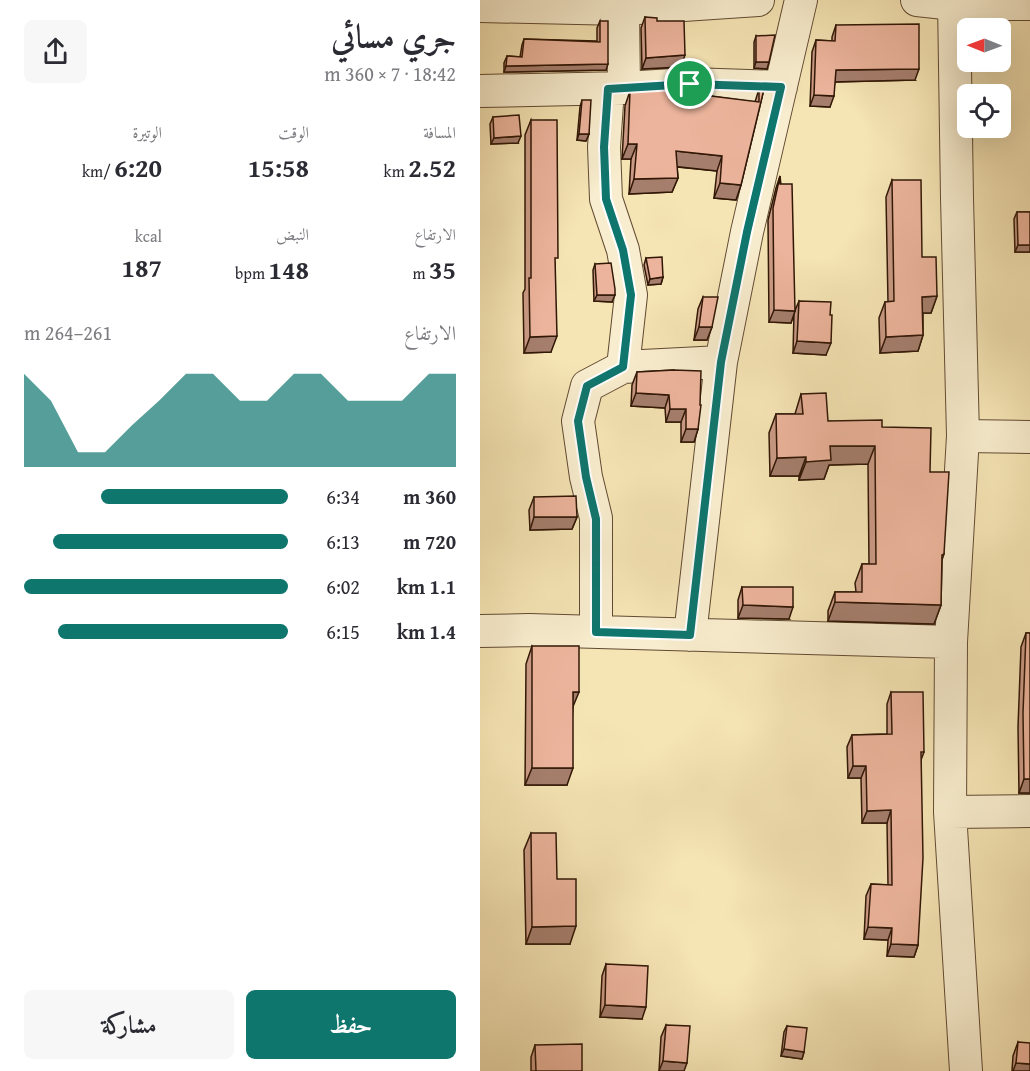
<!DOCTYPE html>
<html lang="ar">
<head>
<meta charset="utf-8">
<style>
	:root { --surface:#fff; --page:#f7f7f7; --text:#2b2b33; --muted:#7c7c81; --accent:#0f766e }
	body { margin:0; font-family:"Gentium Book Plus",Amiri,serif; background:var(--page); color:var(--text); direction:rtl; height:100vh; display:flex; flex-direction:column; font-size:22px; white-space:nowrap }
	* { box-sizing:border-box; margin:0 }
	p { font-size:20px; color:var(--muted) }
	.icon { flex:none; width:33px; height:33px; fill:none; stroke:currentColor; stroke-width:2; stroke-linecap:round; stroke-linejoin:round }
	.map { position:relative; flex:1; overflow:hidden; direction:ltr }
	.side { display:flex; flex-direction:column; background:var(--surface); width:480px }
	.side>* { flex:none }
	.needle { width:39px; rotate:271deg }
	.controls { position:absolute; left:477px; top:18px; display:grid; gap:12px }
	.controls a { display:grid; place-items:center; width:54px; height:54px; border-radius:9px; background:var(--surface); box-shadow:0 6px 24px #0002; font-size:30px }
	.pin { position:absolute; display:grid; place-items:center; width:51px; height:51px; color:#fff; margin:-26px; border:3px solid #fff; border-radius:50%; box-shadow:0 2px 6px #0007 }
	.round { display:grid; place-items:center; flex:none; width:63px; height:63px; border-radius:9px; background:var(--page) }
	.headline { display:flex; align-items:center; justify-content:space-between; height:102px; padding:0 24px }
	h1 { font-size:33px; font-weight:600; line-height:45px }
	.figures { display:grid; grid-template-columns:repeat(3,1fr); gap:9px; height:102px; padding:6px 24px }
	.figures div { display:grid; align-content:center }
	.figures b { font-size:26px; font-weight:600 }
	.figures small { font-size:16px; font-weight:400 }
	.figures p { font-size:16px }
	.chart { height:168px; padding:12px 24px }
	.chart p { display:flex; justify-content:space-between }
	.chart svg { width:100%; height:108px; margin-top:6px; fill:var(--accent); opacity:.7 }
	.action { display:flex; gap:12px; margin-top:auto; padding:12px 24px }
	.action a { flex:1; height:69px; border-radius:9px; background:var(--accent); color:#fff; font-size:24px; font-weight:600; line-height:69px; text-align:center }
	.action a+a { background:var(--page); color:var(--text) }
	ul { padding:0 24px; list-style:none; font-size:20px }
	li { display:grid; grid-template-columns:96px 72px 1fr; align-items:center; height:45px }
	li i { height:15px; border-radius:8px; background:var(--accent) }
	main { display:flex; flex:1; min-height:0 }
	.map>svg:first-child { display:block }
	.lines { fill:none; stroke-linecap:round; stroke-linejoin:round }
	.minor-casing { stroke:#624a32; stroke-width:34 }
	.minor { stroke:#f8edce; stroke-width:32 }
	.wall { fill:#cb9b86; stroke:#311706; stroke-width:1.5 }
	.shaded-wall { fill:#a57e6d; stroke:#311706; stroke-width:1.5 }
	.building { fill:#ecb49c; stroke:#311706; stroke-width:1.5 }
	.route-casing { stroke:#fff; stroke-width:12 }
	.route { stroke:#0f766e; stroke-width:8 }
</style>
</head>
<body>
<main>
<div class="map">
<svg width="550" height="1071" viewBox="0 0 550 1071">
	<rect width="100%" height="100%" fill="#f5e4b4"/>
	<filter id="stains"><feTurbulence type="fractalNoise" baseFrequency=".00333" numOctaves="4"/><feColorMatrix values="0 0 0 0 .2 0 0 0 0 .09 0 0 0 0 .02 0 0 0 .5 -.17"/></filter>
	<radialGradient id="worn" r=".72"><stop offset=".6" stop-color="#630" stop-opacity="0"/><stop offset="1" stop-color="#630" stop-opacity=".3"/></radialGradient>
	<g class="lines">
		<defs>
			<path id="minor" d="M437,0L474,4H550
				M474,0L477,198L483,436L471,642L470,812L486,1071
				M0,6L143,9L278,0
				M143,9L144,88
				M128,89L124,147L126,199L143,250L151,295L143,367
				M0,91L144,88L210,84L301,87
				M483,436L550,437
				M0,631L49,630L471,642
				M116,632V518L106,477L98,421L107,386L143,367L241,362
				M210,635L241,362L267,232L321,0
				M470,812L550,811"/>
		</defs>
		<use href="#minor" class="minor-casing"/>
		<use href="#minor" class="minor"/>
	</g>
	<path class="wall" d="M165,17L177,21L201,67L162,69L161,28Z
		M120,21L126,70L24,72V63L27,56L40,57L42,45L44,39L117,41V28Z
		M356,25L435,80L355,82L350,107L330,106L332,52L336,40L352,41V37Z
		M276,36L287,69L274,68V42Z
		M279,89H284L261,185L256,200L234,198L237,171L197,167L198,178L192,192L149,194L151,159H142L145,106L150,91L207,93L275,102Z
		M102,100L109,134L106,141L97,140L100,107Z
		M13,117L38,143L11,144L10,124Z
		M51,120L75,264L71,352L44,353L43,293L45,289V135Z
		M300,176L315,311L311,323L289,322L288,220L296,188Z
		M412,180L457,296L451,313H443V335L438,351L400,353L399,318L405,302H408L406,197Z
		M537,212H550V252H535L534,219Z
		M166,258L183,277L181,284L168,285L164,265Z
		M115,264L132,302L114,301L113,270Z
		M223,297L232,327L227,340H214L218,309Z
		M319,301L346,355L313,353L314,313Z
		M194,370L218,429L214,442H201V422H186L185,408L151,406L152,385L157,372Z
		M321,394L348,421L402,427L450,472L464,554L462,560L461,605L454,624L348,621V611L355,592H376L375,583L382,564H389L388,464L349,465L344,479L319,480V476H290L289,433L296,414H315Z
		M54,497L97,517L92,529L50,530L49,510Z
		M262,587L309,619L258,618V600Z
		M546,633H550V793H539L538,727L541,647Z
		M52,646L93,707L87,785H45L46,664Z
		M411,692L444,752L441,760L438,945L434,957L407,956L408,940L384,939L386,896L391,884L408,885L407,823H382L381,778H368L367,747L372,735L407,734V704Z
		M51,833L77,879L90,944H46L44,850Z
		M126,964L162,1019L120,1017L122,976Z
		M186,1025L204,1071H179L181,1037Z
		M307,1026L324,1052L322,1059L301,1056L304,1032Z
		M538,1042L550,1071H532L533,1056Z
		M55,1045L102,1071H51V1057Z"/>
	<path class="shaded-wall" d="M205,55L201,67L162,69L166,58Z
		M276,62H289L287,69L274,68Z
		M128,64L126,70L24,72L26,66Z
		M439,69L435,80L351,82L356,70Z
		M334,95L354,96L350,107L330,106Z
		M99,134H109L106,141L97,140Z
		M41,136L38,143L11,144L14,138Z
		M148,144H157L151,159H142Z
		M196,151L242,156L237,171L191,166Z
		M198,178L192,192L149,194L154,179Z
		M240,183L261,185L256,200L234,198Z
		M538,245H550V252H535Z
		M183,277L181,284L168,285L170,279Z
		M117,295H135L132,302L114,301Z
		M457,296L451,313H436L442,297Z
		M294,310L315,311L311,323L289,322Z
		M219,327H232L227,340H214Z
		M443,335L438,351L400,353L406,337Z
		M77,336L71,352L44,353L50,337Z
		M317,341L351,343L346,355L313,353Z
		M156,393L189,395L185,408L151,406Z
		M190,409H206L201,422H186Z
		M206,429H218L214,442H201Z
		M350,446H395L388,464L349,465L344,479L319,480L326,462Z
		M326,457L319,476H290L297,458Z
		M54,517H97L92,529L50,530Z
		M355,602L461,605L454,624L348,621Z
		M263,605L313,607L309,619L258,618Z
		M93,692H99L92,709Z
		M373,766H386L381,778H368Z
		M52,768H93L87,785H45Z
		M544,779H550V793H539Z
		M411,810L407,823H382L387,811Z
		M96,926L90,944H46L52,927Z
		M388,927L412,928L408,940L384,939Z
		M411,944L438,945L434,957L407,956Z
		M125,1005L166,1007L162,1019L120,1017Z
		M304,1049L324,1052L322,1059L301,1056Z
		M183,1061L207,1063L204,1071H179Z
		M536,1063L550,1064V1071H533Z"/>
	<path class="building" d="M165,17L177,18V21H204L205,55L166,58Z
		M120,21H128V64L26,66L27,56L42,57L44,39L120,42Z
		M439,24V69L356,70L354,96L334,95L336,40L355,41L356,25Z
		M295,35L289,62H276V36Z
		M207,88V93L279,102V89H284L261,185L240,183L242,156L196,151L198,178L154,179L157,144H148L150,91Z
		M102,100H111L109,134H99Z
		M39,115L41,136L14,138L13,117Z
		M51,120H77L78,258H75L77,336L50,337L49,278H51Z
		M300,176V184H312L315,311L294,310L293,208Z
		M412,180H441L442,257H456L457,296L442,297L443,335L406,337L405,302L414,301Z
		M537,212H550V245H538Z
		M182,257L183,277L170,279L166,258Z
		M131,263L135,289V295H117L115,264Z
		M223,297H238L232,327H219Z
		M319,301L351,302L350,315H352L351,343L317,341Z
		M194,370L221,371L220,405H221L218,429H206V409H190L189,395L156,393L157,372Z
		M346,393L348,421L402,420V427L451,428L450,472H469L464,554L462,555L461,605L355,602V592H382V564H396L395,446H350L351,460L326,462V457L297,458L296,414H323L321,394Z
		M96,496L97,517H54V497Z
		M262,587H313V607L263,605Z
		M546,633H550V779H544L543,713Z
		M52,646H99V692H93V768H52Z
		M411,692H443L444,752H441L443,858L438,945L411,944L412,928L388,927L391,884L412,885L411,810L387,811L386,766H373L372,735L412,734Z
		M51,833H76L77,879H96V926L52,927Z
		M126,964L168,966L166,1007L125,1005Z
		M186,1025L210,1026L207,1063L183,1061Z
		M307,1026L327,1028L324,1052L304,1049Z
		M538,1042L550,1043V1064L536,1063Z
		M102,1044V1071H56L55,1045Z"/>
	<g class="lines">
		<defs>
			<path id="route" d="M210,84L301,87L267,232L241,362L210,635L116,632V519L106,477L98,421L107,386L143,367L151,295L143,250L126,199L124,147L128,89Z"/>
		</defs>
		<use href="#route" class="route-casing"/>
		<use href="#route" class="route"/>
	</g>
	<rect width="100%" height="100%" filter="url(#stains)"/>
	<rect width="100%" height="100%" fill="url(#worn)"/>
</svg>
<div class="controls">
<a><svg class="needle" viewBox="-14 -14 28 28"><path d="M0-13l5 13h-10z" fill="#e53935"/><path d="M0 13l5-13h-10z" fill="#7c7c81"/></svg></a>
<a><svg class="icon" aria-label="locate" viewBox="0 0 24 24"><circle cx="12" cy="12" r="6"/><path d="M12 2v4M12 18v4M2 12h4M18 12h4"/></svg></a>
</div>
<div class="pin" style="left:210px;top:84px;background:#1e9e55"><svg class="icon" aria-label="arrive" viewBox="0 0 24 24"><path d="M6 21V4h12l-3 4 3 4H6"/></svg></div>
</div>
<section class="side">
<div class="headline"><div><h1>جري مسائي</h1><p>18:42 · 7 × 360 m</p></div><a class="round"><svg class="icon" aria-label="share" viewBox="0 0 24 24"><path d="M12 15V3M7 8l5-5 5 5M5 13v7h14v-7"/></svg></a></div>
<div class="figures">
<div><p>المسافة</p><b>2.52<small> km</small></b></div>
<div><p>الوقت</p><b>15:58</b></div>
<div><p>الوتيرة</p><b>6:20<small> /km</small></b></div>
</div>
<div class="figures">
<div><p>الارتفاع</p><b>35<small> m</small></b></div>
<div><p>النبض</p><b>148<small> bpm</small></b></div>
<div><p>kcal</p><b>187</b></div>
</div>
<div class="chart"><p><span>الارتفاع</span>261–264 m</p>
<svg viewBox="0 0 160 44" preserveAspectRatio="none"><path d="M0 44V6L10 17L20 38L30 38L40 27L50 17L60 6L70 6L80 17L90 17L100 6L110 6L120 17L130 17L140 17L150 6L160 6V44z"/></svg>
</div>
<ul>
<li><b>360 m</b>6:34<i style="width:71%"></i></li>
<li><b>720 m</b>6:13<i style="width:89%"></i></li>
<li><b>1.1 km</b>6:02<i style="width:100%"></i></li>
<li><b>1.4 km</b>6:15<i style="width:87%"></i></li>
</ul>
<div class="action"><a>حفظ</a><a>مشاركة</a></div>
</section>
</main>
</body>
</html>
